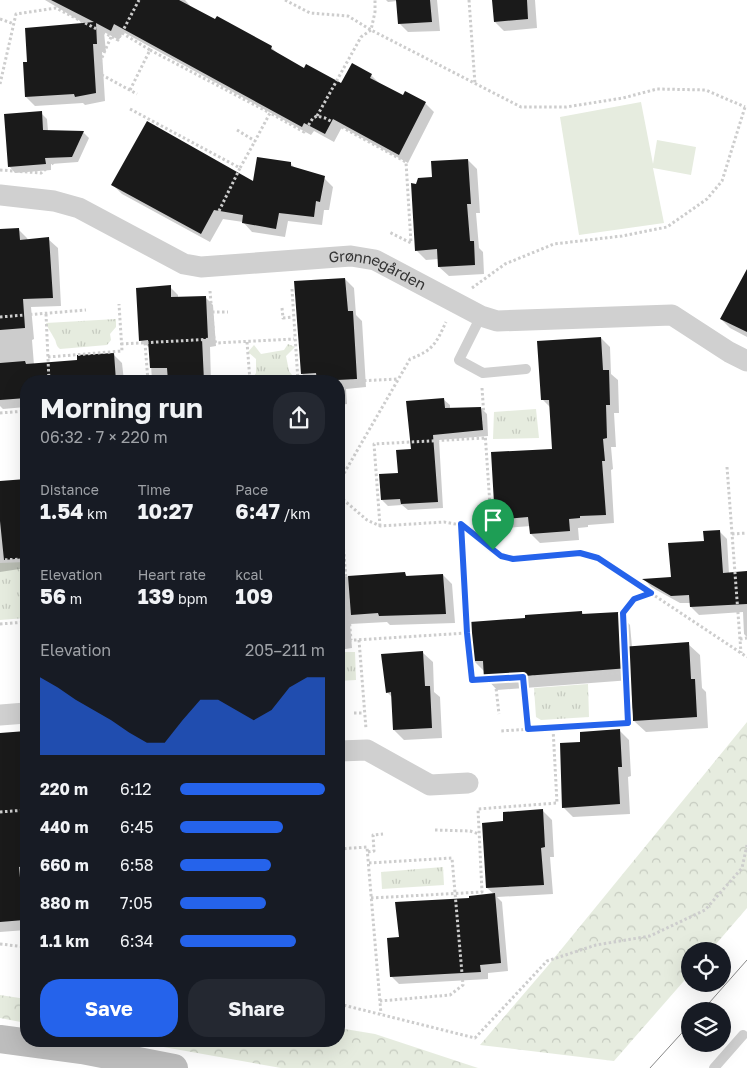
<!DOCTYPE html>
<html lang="en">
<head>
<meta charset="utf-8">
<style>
	:root { --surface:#171b24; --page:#242831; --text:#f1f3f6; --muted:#9ea1a6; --accent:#2563eb }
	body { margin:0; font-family:"Golos Text",sans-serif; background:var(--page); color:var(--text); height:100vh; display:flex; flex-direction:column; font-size:19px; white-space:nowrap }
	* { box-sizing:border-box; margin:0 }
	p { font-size:16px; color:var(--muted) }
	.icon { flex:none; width:28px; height:28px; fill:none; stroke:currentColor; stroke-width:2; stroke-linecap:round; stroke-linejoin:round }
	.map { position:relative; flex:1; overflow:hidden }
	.side { position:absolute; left:20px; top:375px; width:325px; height:672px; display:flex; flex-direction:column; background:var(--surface); border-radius:20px; box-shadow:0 5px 20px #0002 }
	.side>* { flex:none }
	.buttons { position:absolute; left:681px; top:942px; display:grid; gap:10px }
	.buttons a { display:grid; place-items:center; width:50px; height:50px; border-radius:50%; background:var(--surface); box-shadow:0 5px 20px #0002; font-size:25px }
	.pin { position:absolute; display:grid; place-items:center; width:42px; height:42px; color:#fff; margin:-51px -21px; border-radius:50% 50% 50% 0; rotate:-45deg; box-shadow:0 0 5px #0007 }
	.pin .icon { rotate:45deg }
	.round { display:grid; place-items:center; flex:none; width:52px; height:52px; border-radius:20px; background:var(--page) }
	.head { display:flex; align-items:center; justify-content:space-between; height:85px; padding:0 20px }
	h1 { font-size:28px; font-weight:700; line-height:38px }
	.figures { display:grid; grid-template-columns:repeat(3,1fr); gap:8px; height:85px; padding:5px 20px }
	.figures div { display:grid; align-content:center }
	.figures b { font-size:21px; font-weight:700 }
	.figures small { font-size:14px; font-weight:400 }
	.figures p { font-size:14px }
	.chart { height:140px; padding:10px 20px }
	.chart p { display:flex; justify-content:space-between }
	.chart svg { width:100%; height:90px; margin-top:5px; fill:var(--accent); opacity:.7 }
	.cta { display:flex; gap:10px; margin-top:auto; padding:10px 20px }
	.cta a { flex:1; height:58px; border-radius:20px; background:var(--accent); color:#fff; font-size:20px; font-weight:700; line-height:58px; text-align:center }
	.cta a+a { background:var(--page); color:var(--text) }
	ul { padding:0 20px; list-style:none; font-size:16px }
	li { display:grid; grid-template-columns:80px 60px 1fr; align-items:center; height:38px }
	li i { height:12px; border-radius:6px; background:var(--accent) }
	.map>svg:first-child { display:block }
	.grass { fill:url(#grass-tufts) }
	.forest { fill:url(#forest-crowns) }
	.pitch { fill:#e6ecdf }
	.shadow { fill:#0003 }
	.building { fill:#1a1a1a }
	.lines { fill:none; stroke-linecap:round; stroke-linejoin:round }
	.path { stroke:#cdcdcd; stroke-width:3; stroke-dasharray:2.5 2.5; stroke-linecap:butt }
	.lane { stroke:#d0d0d0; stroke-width:10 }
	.street { stroke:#d0d0d0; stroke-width:21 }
	.secondary { stroke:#bdbdbd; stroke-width:28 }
	.tram { stroke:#888; stroke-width:1 }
	.route-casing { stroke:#fff; stroke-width:10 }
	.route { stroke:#2563eb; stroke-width:6 }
	.labels { text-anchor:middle; stroke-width:5; stroke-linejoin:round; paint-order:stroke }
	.street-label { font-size:15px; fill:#333; stroke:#fff }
</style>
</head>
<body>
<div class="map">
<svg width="747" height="1068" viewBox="0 0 747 1068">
	<defs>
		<pattern id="grass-tufts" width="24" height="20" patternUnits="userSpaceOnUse" patternTransform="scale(1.25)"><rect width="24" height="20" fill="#e6ecdf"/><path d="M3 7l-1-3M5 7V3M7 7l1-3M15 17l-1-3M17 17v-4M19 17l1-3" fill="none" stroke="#c6cbc0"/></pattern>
		<pattern id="forest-crowns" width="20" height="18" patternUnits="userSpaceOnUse" patternTransform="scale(1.25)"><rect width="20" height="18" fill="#e6ecdf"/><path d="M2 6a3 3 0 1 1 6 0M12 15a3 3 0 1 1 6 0" fill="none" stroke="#c6cbc0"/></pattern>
	</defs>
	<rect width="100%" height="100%" fill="#fff"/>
	<path class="grass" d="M116,319V327L110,334L111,340L107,345L60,349C55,345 57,342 54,338C51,332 48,329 46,323Z
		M288,344L295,347L286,356L289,371L295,379L294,381L287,379L255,381L252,379L256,373V359L248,352L254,345L261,354L284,350Z
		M536,409L539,438L493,439L494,412Z
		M26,562V618L0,620V563Z
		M339,652H355L356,680L339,681Z
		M588,684L589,717L541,720L536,717L534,688Z
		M443,867L444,885L382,889L381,872Z"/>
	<path class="forest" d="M747,722V908L710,951H690V974L614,1061L480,1045L546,968Z
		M0,995L26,999V1023L0,1018Z
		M339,1028L375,1034L478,1068H281L130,1041H339Z"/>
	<path class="pitch" d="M641,102L653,164L657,140L696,147L691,175L653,168L664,223L579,235L560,117Z"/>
	<path class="shadow" d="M45,0H185L192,8L271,47L279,55L305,69L341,85L371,75L380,84L403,96L425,103L434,112L408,163L342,127L334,142L314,131L311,135L123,32L119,40L104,32L106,52H102L105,101L85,105L83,103L35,106L26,97L28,63L85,24Z
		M386,0H437L440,31L408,32L399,23L397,1L388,2Z
		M493,0H535L537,28L504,31L495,22Z
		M41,113L47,119L48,131L83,132L89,138L78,162L51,164V170L15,173L9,166Z
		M468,160L477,169L480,213H476L479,248L483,252L484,274L449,276L439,267V259L426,260L417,251V185Z
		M291,164L296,169L324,178L333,187L329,210H324L322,225L288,221L285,237L252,232L243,222L223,219L210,242L122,194L113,185L254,183Z
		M18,229L27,238L28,240L48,239L58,248L61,306L31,307L34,339L32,340L34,365L78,361L113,354L122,363L124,381H26V407L3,409L0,406V230Z
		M747,272V337L730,328L721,319Z
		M345,279L354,288L356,315L362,321L366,387L346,389L347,404L340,405L343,460H339V381H303L296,282Z
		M170,287L178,295V298L205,297L213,305L216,346L210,347L211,381H152L150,348L140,340Z
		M601,338L610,347L611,374L618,380L619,413H614L616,447H611L613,469L611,470L614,523L588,525V527L578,528L579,540L540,543L531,534V526L506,528L497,519L553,450L550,407L543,400Z
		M443,399L450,405V409L481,408L487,414L488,436L439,440L443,508L408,510L402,505L388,506L382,500L399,474Z
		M26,480V568L0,572V482Z
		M719,531L727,539L729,574L747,572V637L744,634L743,612L699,615L691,607V603H680L651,587L645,580L672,579L705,542Z
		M405,574L408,577L443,575L452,584L455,623L390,625L387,622L350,624L352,648L339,650V577Z
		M582,612L585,616L619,613L630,625L632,647L688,644L700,655L702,688L706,692L708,728L646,732L634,721L631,680L497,690L486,678L485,672L474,661L527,619Z
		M423,653L433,662L434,692L440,697L442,738L404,740L394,730L392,697L387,692Z
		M619,730L629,740L631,776L628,777L630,814L573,817L563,807L582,744Z
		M26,732V930L0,932V734Z
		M542,810L552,820L554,857H550L553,894L497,897L502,902L508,971L488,973V979L399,984L391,976L400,938L470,899L494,894L487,888L505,822Z
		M339,872L341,875L343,912H339L342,948L339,949Z"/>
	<path class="building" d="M51,0H179L215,19L217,16L272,46L271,49L304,68L306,64L341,83L352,63L372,74L370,78L403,95L405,91L426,102L399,155L333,119L325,134L304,123L302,127L114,24L111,31L96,23L97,44H93L96,93L75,97L74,94L25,97L23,62H27L25,28L94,22Z
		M396,0H430L432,22L398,24Z
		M492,0H527L528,19L494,22Z
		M42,111L43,130L84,131L72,157L45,158L46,164L8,167L4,114Z
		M147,121L253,181L257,157L291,162V166L325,176L320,202L316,201L314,217L279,213L276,229L242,223L243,215L214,210L201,234L111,185Z
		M468,159L471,204H467L470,241H474L475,265L438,267L437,249L415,251L411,183L416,184L418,178L432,177L431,161Z
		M19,228L20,240L49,237L53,298L23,299L25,328L0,330V229Z
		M747,269V332L720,319Z
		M345,278L348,311H353L357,379L317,381L316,373L301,374L294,281Z
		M171,285V297L206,296L208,339H202L204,381H168L167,368H150L148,340L139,341L136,288Z
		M601,337L603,370H609L610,405H606L607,438L603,439L605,461H602L606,515L580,516V518L569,519L570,531L530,534L528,517L495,520L491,452L552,449L549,400H541L537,341Z
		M114,353L116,381H26V398L0,400V363L25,361L26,364L77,360V355Z
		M444,398L445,408L481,407L483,430L433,435L438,502L401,504L400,499L381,500L379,474L398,473L396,450L411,449L406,401Z
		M26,479V558L4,560L0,521V481Z
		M720,530L723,573L747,571V604L690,607L689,595L671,596L642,579L671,577L668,543L704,541L703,531Z
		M405,572L406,576L443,574L446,614L379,616L378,613L351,615L348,576Z
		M582,611V614L619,612L621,647L689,642L691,679H695L697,717L633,721L629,668L484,679L483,661H473L470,622L525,618V615Z
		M423,651L425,686H430L432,728L393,730L391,692L386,693L381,654Z
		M620,729L622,767H618L620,804L562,808L560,743L580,742V732Z
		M26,731V805L20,806L25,866L19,867L24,920L0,922V733Z
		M543,809L545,847L541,848L544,885L486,888L482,823L503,821V812Z
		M495,893L501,963L480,965L481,972L390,977L387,938L399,937L395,902L469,898V896Z"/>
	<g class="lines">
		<path class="path" d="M285,0L310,13L348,16L371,30L521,107H566L623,98L657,89L706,90L745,107
			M469,0L475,84
			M0,19L14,24
			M122,33L150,50L130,90
			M111,37L100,62L102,75L137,94
			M150,50L270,113
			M0,84L16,14L56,8L118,40L139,0
			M130,109L240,168L255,141
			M317,116L361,37L371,30L375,12V0
			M237,130L255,141L270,113L304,132L313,118L317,116L325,118L406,162L411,243L389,232
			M0,170L41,173L54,162
			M219,211L240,168
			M472,288L505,264L554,244L622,236L667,227L707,199L722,181L745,107
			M292,289L298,381
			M210,291L214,339L216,343L294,339
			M282,308L283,318L293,317
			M212,312H228
			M46,314L49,381
			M0,317L86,310
			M247,342L250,381
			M145,343L148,381
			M121,344L214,339
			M48,357L122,351L119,304
			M339,382L398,379
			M482,388L493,549
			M0,413L26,411
			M727,467L741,653
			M339,482L410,359C434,350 436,343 446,322
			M339,496L367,520L380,526L444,522L461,525L501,556L513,559L580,553L598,558L747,657
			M343,500L340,506L351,640
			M461,525L467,633L472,680L627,673L628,723L500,731
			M380,526L374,444L485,438
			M732,534L747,533
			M0,560L26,559
			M0,624L26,622
			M740,639L747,638
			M359,640L366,729
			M339,641L467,633
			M627,673L623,613L633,599L650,593
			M523,677L529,729
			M495,679L499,714
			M354,713H364
			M0,812L26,810
			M435,830L470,831L479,834
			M339,849L367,847L381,1014
			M368,852L374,851L373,835L383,834
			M369,863L452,858L463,985L450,995L380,1001
			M371,898L482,892L478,809L557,803L553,728
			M0,944L26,947
			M339,1004L475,1038L547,961L596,945L650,936L705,910L742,868L747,845"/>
		<path class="lane" d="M481,316L459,360L483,373L526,369
			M714,1068L743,1035"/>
		<g class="street">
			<path id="s1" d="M0,195L54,201L79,208L184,264L201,267L351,256L375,260L481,316L497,321L672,315L729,352L747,361"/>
			<path d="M0,715L26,713"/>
			<path d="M339,751L367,750L430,785L468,783"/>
		</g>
		<path class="secondary" d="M0,1039L82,1050L174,1068"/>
		<path class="tram" d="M702,1011L747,960
			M650,1068L690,1024"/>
	</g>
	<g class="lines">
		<defs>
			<path id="route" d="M461,524L501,556L513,559L580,553L598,558L651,593L634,599L623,613L628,723L528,729L523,677L472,680L467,633Z"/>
		</defs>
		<use href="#route" class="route-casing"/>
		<use href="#route" class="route"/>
	</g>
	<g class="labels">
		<g class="street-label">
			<text dy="5" stroke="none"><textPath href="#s1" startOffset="396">Grønnegården</textPath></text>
		</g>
	</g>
</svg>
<div class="buttons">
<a><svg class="icon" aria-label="locate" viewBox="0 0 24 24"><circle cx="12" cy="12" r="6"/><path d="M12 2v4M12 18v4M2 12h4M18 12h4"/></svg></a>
<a><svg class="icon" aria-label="layers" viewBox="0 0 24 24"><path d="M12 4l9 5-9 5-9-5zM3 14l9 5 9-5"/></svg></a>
</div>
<div class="pin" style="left:493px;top:550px;background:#1e9e55"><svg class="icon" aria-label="arrive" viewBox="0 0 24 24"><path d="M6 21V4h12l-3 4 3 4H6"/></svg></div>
<section class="side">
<div class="head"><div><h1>Morning run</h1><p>06:32 · 7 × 220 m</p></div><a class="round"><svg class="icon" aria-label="share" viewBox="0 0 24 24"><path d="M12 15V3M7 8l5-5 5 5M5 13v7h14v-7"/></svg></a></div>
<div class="figures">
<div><p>Distance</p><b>1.54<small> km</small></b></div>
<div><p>Time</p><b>10:27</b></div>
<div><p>Pace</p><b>6:47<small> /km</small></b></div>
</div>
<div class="figures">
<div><p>Elevation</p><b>56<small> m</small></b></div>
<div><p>Heart rate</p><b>139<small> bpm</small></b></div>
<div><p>kcal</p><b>109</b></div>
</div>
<div class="chart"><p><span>Elevation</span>205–211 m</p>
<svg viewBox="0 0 160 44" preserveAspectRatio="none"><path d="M0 44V6L10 11L20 17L30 22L40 27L50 33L60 38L70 38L80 27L90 17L100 17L110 22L120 27L130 22L140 11L150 6L160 6V44z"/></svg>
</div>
<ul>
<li><b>220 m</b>6:12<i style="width:100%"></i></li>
<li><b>440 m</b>6:45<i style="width:71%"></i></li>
<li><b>660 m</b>6:58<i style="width:63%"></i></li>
<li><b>880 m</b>7:05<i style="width:59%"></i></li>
<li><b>1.1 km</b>6:34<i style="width:80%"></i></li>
</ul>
<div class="cta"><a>Save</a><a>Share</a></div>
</section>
</div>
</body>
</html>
